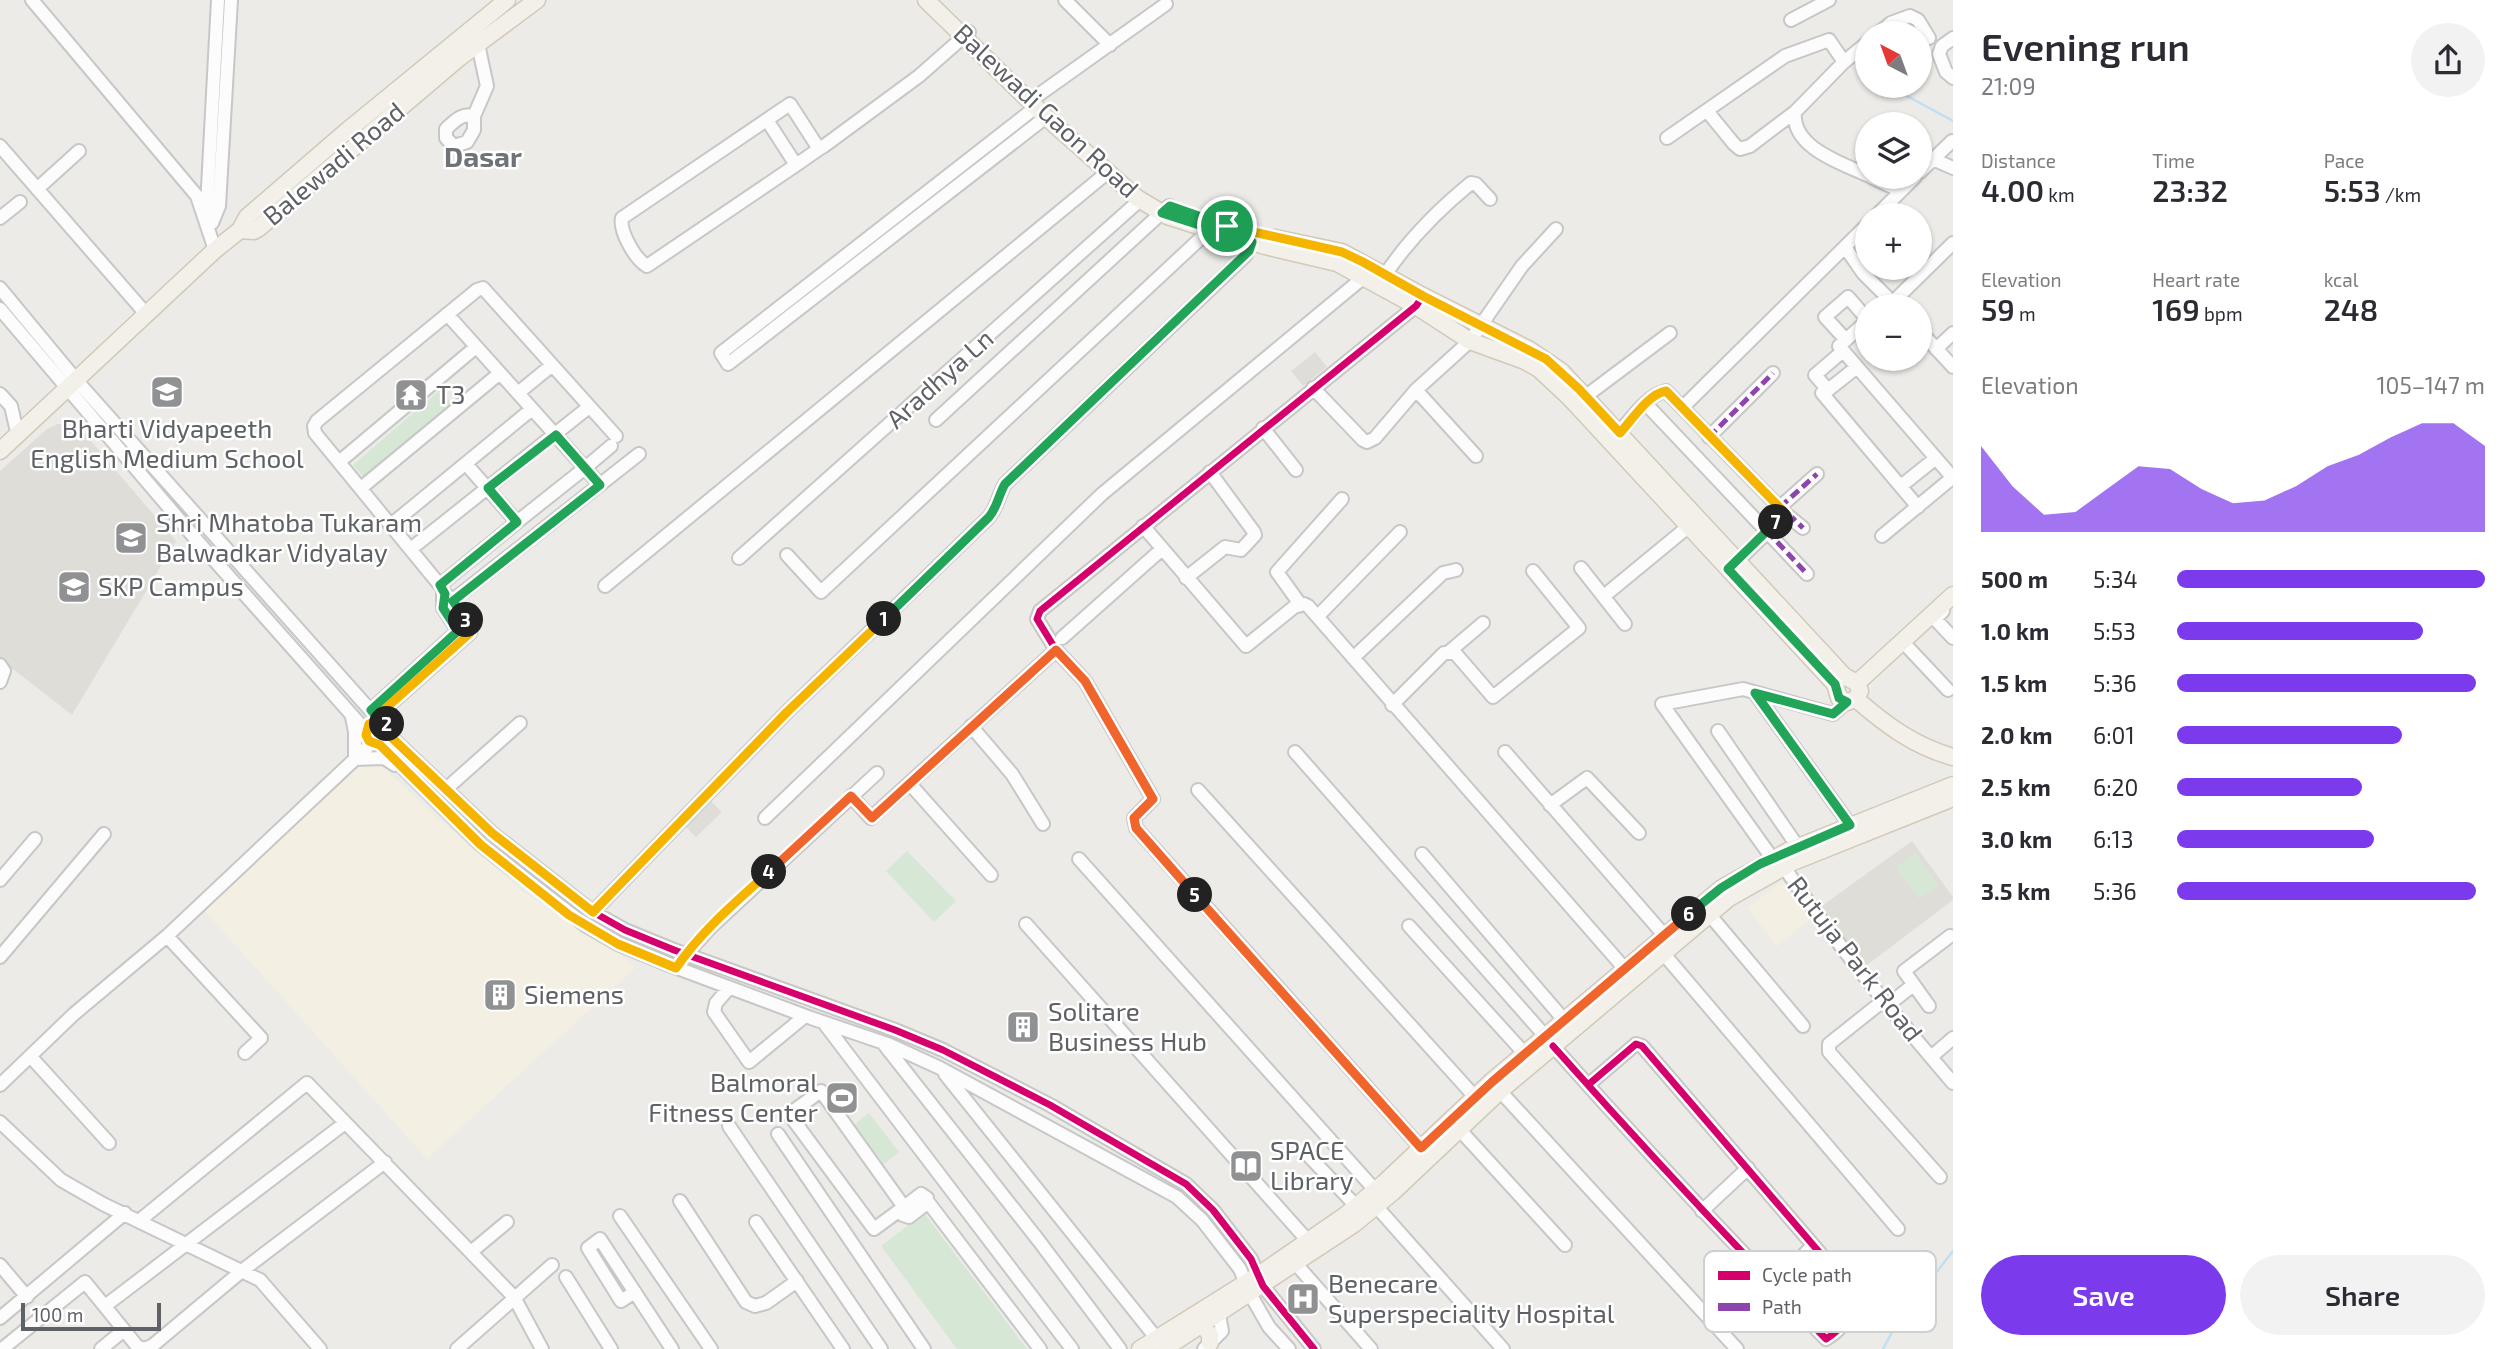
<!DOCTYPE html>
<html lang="en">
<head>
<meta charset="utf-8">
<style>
	:root { --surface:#fff; --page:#f2f2f3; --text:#2b2b33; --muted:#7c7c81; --accent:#7c3aed }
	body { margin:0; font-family:"Exo 2",sans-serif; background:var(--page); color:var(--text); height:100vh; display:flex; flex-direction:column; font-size:26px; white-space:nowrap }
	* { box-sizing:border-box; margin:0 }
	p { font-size:23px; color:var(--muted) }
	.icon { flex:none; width:38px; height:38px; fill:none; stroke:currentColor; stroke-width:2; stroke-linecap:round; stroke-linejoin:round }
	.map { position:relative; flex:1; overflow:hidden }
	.panel { display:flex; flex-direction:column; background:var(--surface); width:560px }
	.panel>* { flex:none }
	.needle { width:46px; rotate:319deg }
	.controls { position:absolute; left:1855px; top:21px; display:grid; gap:14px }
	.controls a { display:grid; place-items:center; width:77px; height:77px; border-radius:50%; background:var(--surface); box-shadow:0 2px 5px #0004; font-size:35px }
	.scale { position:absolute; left:21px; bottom:18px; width:140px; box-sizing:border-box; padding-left:7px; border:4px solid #5e6165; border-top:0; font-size:19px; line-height:24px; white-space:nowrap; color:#5e6165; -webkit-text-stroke:5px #fff; paint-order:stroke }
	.pin { position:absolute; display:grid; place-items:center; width:60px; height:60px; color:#fff; margin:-30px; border:4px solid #fff; border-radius:50%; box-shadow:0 2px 7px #0007 }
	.km { position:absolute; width:35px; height:35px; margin:-18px; border-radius:50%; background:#222; color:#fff; font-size:19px; line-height:35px; text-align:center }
	.round { display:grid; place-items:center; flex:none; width:74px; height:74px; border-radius:37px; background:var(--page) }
	.headline { display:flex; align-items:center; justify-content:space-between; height:119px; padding:0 28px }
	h1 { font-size:38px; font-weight:600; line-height:52px }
	.metrics { display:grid; grid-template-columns:repeat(3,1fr); gap:10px; height:119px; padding:7px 28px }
	.metrics div { display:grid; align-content:center }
	.metrics b { font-size:30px; font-weight:600 }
	.metrics small { font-size:19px; font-weight:400 }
	.metrics p { font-size:19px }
	.chart { height:196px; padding:14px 28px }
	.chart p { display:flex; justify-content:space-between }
	.chart svg { width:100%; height:126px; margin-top:7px; fill:var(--accent); opacity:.7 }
	.primary-button { display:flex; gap:14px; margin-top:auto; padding:14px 28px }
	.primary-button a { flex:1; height:80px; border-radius:42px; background:var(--accent); color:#fff; font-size:28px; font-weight:600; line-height:80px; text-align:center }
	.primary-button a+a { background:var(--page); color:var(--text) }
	ul { padding:0 28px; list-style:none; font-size:23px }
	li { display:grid; grid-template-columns:112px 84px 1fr; align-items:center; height:52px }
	li i { height:18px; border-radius:9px; background:var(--accent) }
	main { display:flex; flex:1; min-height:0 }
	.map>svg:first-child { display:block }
	.commercial { fill:#f4efe3 }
	.education { fill:#dfddd8 }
	.green { fill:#d7e7d5 }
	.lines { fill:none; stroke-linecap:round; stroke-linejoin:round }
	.stream { stroke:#c1dff2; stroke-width:2.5 }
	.minor-casing { stroke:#c7c7c7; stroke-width:16 }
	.major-casing { stroke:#d2c9b9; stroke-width:19 }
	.minor { stroke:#fcfcfc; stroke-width:12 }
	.major { stroke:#f2f0e9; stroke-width:16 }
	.quiet { stroke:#8e44ad; stroke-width:5; stroke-dasharray:10 5; stroke-linecap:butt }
	.cycleway-casing { stroke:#fff; stroke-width:11 }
	.cycleway { stroke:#d6006c; stroke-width:7 }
	.split-1-casing { stroke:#fff; stroke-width:14 }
	.split-2-casing { stroke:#fff; stroke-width:14 }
	.split-3-casing { stroke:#fff; stroke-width:14 }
	.split-4-casing { stroke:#fff; stroke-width:14 }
	.split-5-casing { stroke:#fff; stroke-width:14 }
	.split-6-casing { stroke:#fff; stroke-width:14 }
	.split-7-casing { stroke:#fff; stroke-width:14 }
	.split-8-casing { stroke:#fff; stroke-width:14 }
	.split-1 { stroke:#22a559; stroke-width:9 }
	.split-2 { stroke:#f5b400; stroke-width:9 }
	.split-3 { stroke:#22a559; stroke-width:9 }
	.split-4 { stroke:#f5b400; stroke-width:9 }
	.split-5 { stroke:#f0652b; stroke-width:9 }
	.split-6 { stroke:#f0652b; stroke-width:9 }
	.split-7 { stroke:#22a559; stroke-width:9 }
	.split-8 { stroke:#f5b400; stroke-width:9 }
	.labels { text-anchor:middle; stroke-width:5; stroke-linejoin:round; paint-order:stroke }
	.street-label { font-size:26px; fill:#5e6165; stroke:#fff }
	.poi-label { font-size:26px; fill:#5e6165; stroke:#fff; text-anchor:start }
	.neighbourhood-label { font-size:28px; font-weight:bold; fill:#6f7377; stroke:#fff }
	.key { fill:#fff; stroke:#cfd0d1; stroke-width:2 }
	.key-label { font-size:19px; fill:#5e6165 }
</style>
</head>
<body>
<main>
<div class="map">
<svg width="1953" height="1349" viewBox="0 0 1953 1349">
	<rect width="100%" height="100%" fill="#ecebe8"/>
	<path class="commercial" d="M373,762L381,765L431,812L521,890L568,923L616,950L635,968L427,1159L203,909L362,765Z
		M1784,880L1812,917L1777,946L1747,908Z"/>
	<path class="education" d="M1315,352L1327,367L1303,386L1291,371Z
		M58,424H69L79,427L176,541L72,715L0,659V471L47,429Z
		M711,801L722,812L696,837L685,826Z
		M1912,841L1953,897V900L1863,968L1819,908Z"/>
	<path class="green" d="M440,390L453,405L366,480L353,465Z
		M907,851L956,901L934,922L886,871Z
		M1915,853L1939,885L1919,899L1896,868Z
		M869,1113L899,1152L884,1164L854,1125Z
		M924,1213L1027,1349H957L881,1246Z"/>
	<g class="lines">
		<path class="stream" d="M1907,96L1953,121
			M1883,1349L1898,1321L1953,1251"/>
		<defs>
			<path id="minor" d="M32,0L197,196L215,250
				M1065,0L1110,45
				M1791,20L1829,0
				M1879,33L1891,23L1910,16L1918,20L1929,38
				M1953,38L1942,46L1939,54L1946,72L1953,78
				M1867,43L1844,62L1795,112C1791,147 1841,163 1867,175
				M1030,101L1166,4
				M1036,107L721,353L728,364L1046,117
				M1707,111L1734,144L1740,149L1750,146L1795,112
				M474,116C461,113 455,121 446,129V138L454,146L467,142L474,130V116L487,86L478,44
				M767,120L796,165
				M1667,138L1785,56L1829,40L1844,62
				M0,146L147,315
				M819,149L790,104L622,218C619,231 635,259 647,266L796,165L819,149L824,146L919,76L969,32
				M1933,159L1953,168
				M1920,172L1952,141
				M1871,177L1901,191
				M37,189L79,151
				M209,212L207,206L218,0
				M1877,215L1915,177
				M0,218L20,202
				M212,223L219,206L231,0
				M1845,247L1863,273L1896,306
				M1385,275C1409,239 1438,210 1471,183L1476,184L1490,199
				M0,288L77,381L379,720
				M1420,299L1416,306L1040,611L1037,619L1056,650L1085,681L1153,799L1134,818L1136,828L1421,1148
				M1893,302L1953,243
				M0,309L200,544L366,731
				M447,314L585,468L517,522
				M1867,321L1839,346L1953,478
				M1920,331L1953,367
				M1846,340L1825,317L1848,297L1867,319
				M1936,349L1953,333
				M1843,351L1815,375L1828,390L1857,367
				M1313,388L1363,440L1367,442L1375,438L1416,390L1470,341L1522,266L1556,229
				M1416,390L1476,456
				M518,393L551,366
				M1822,393L1918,507
				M0,394L11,406L18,436
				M1586,396L1670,333
				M1646,404L1807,574
				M1683,407L1867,225
				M936,420L1169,206
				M1263,428L1296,470
				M1709,437L1773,373
				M1613,439C1628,425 1645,395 1666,391L1786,514L1803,528
				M339,462L476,347
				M600,485L585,468L611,446
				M1901,486L1936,458
				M361,488L500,373
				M1780,507L1817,474
				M392,524L532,409
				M1143,526L1246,646L1294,607L1304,604L1308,606L1625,969
				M1882,536L1952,478
				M412,548L589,407
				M787,555L821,592L1201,238L1207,228
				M739,558L1140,200
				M1731,567L1786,514
				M1581,568L1625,624
				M1186,578L1225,547L1241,550L1255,535L1254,532L1210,472
				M440,585L517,522L466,464
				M605,586L1108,172
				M1604,596L1689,526
				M1300,604L1277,572L1342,499
				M443,608L639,454
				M1943,611L1935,619L1953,638
				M1318,616L1400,532
				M1062,638L1162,549
				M1902,641L1948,690
				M1450,651L1483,623
				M1353,658L1443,573L1456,570
				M0,665L4,671L0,682
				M1755,693L1850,825
				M1392,705L1444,653H1455L1493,697L1579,628L1533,571
				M371,710L458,631L443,608V589L315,433L314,426L317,421L477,290L483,288L616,436
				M377,716L470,633L471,626L448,596
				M352,717L355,732V759
				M971,726L1012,774L1043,824
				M1718,731L1798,847
				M390,736L492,833L593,912L625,930L674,950L895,1030L943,1050L1050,1105L1186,1184L1213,1210L1251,1259L1263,1286L1314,1349
				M380,745L481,845L585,925L618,944L669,965L811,1018L890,1045L940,1068L1177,1197L1202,1220L1240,1269L1250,1294L1269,1327L1289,1349
				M1295,752L1545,1036
				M1505,752L1664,935
				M355,759L384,758L395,765
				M910,784L991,875
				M446,789L520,723
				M1198,790L1475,1097
				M851,796L871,818L1056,650
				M1550,805L1587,778L1639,833
				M765,818L1102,494L1364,277
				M1422,854L1564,1020
				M1772,858L1662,704L1743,689L1833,714L1847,702
				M1079,859L1375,1190
				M1784,867C1835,943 1893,1013 1953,1083
				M0,880L35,839
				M593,912L787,712L989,517C998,506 998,496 1005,484L1246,255L1252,242
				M1709,914L1803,1026
				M1026,924L1308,1241
				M1409,926L1524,1053
				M167,936L261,1038L245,1053
				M1663,953L1898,1229
				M0,957L104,834
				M682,959L711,927L877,773
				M729,988L716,1003L714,1012L749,1062L805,1016
				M1883,1001L1829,1044V1052L1940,1177
				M1887,1006L1913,985
				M1929,1006L1904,971L1950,936
				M824,1023L1072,1349
				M883,1043L1039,1241L1120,1349
				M1553,1046C1642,1146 1733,1244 1826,1339C1841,1330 1855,1312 1856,1295L1642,1046L1636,1044L1588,1085
				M31,1057L109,1143
				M1931,1057L1953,1038
				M945,1074L1157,1339
				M0,1085L74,1014L167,936L372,743
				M821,1091L904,1207L874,1229L789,1114Z
				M1500,1091L1737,1349
				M0,1122L61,1180L103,1204L260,1280L320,1349
				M729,1126L881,1349
				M1459,1129L1565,1245
				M778,1134L924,1349
				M1306,1153L1356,1206
				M921,1194L927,1198L926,1204L909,1217L903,1215L904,1207Z
				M680,1201L746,1302L755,1306L766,1303L797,1281
				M928,1202L1040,1349
				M1376,1206L1503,1349
				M1702,1211L1748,1168
				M620,1216L711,1349
				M139,1221L307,1083L514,1297L542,1349
				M756,1222L843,1349
				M471,1252L507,1222
				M1296,1264L1371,1349
				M0,1265L27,1297
				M566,1277L611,1349
				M1775,1286L1813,1245
				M635,1292L621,1301L588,1248L600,1239L672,1349
				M105,1306L345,1123
				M0,1318L125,1213
				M2,1349L85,1282L137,1346L143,1349L152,1346L243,1270L385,1162
				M101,1349L124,1330
				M457,1349L552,1265
				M1204,1349L1222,1331L1219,1315"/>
			<path id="major" d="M926,0L1046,117L1137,198L1167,216L1195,225L1265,246L1337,263L1416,306L1470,341L1525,361L1539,369L1570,398L1835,684L1839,698L1847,702L1856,699
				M240,230L254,231L259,228L459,58L537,0
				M1275,238L1342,252L1423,296L1530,350L1561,371L1844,676L1857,683L1860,691L1856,699
				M0,451L215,250L240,230L247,217L348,130L507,0
				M1857,683L1953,595
				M1856,699C1886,725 1914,746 1953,757
				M1203,1325L1210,1335V1343
				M1140,1349L1260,1274L1347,1214L1384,1183L1492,1081L1722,888L1788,851L1953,785
				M1164,1349L1354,1224L1393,1192L1500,1091L1729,898L1793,862L1953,798"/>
		</defs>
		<use href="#minor" class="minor-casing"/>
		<use href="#major" class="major-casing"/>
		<use href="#minor" class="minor"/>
		<use href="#major" class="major"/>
		<path class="quiet" d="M1683,407L1709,437L1803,528
			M1709,437L1773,373
			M1780,507L1817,474
			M1767,531L1807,574"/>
		<defs>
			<path id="cycleway" d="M390,736L492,833L593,912L625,930L674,950L895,1030L943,1050L1050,1105L1186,1184L1213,1210L1251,1259L1263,1286L1314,1349
				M1553,1046C1642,1146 1733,1244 1826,1339C1841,1330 1855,1312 1856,1295L1642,1046L1636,1044L1588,1085
				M1421,1148L1136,828L1134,818L1153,799L1085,681L1056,650L1037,619L1040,611L1416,306L1423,296"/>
		</defs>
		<use href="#cycleway" class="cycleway-casing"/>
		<use href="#cycleway" class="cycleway"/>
	</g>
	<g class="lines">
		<defs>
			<path id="split-1" d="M884,619L989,517C998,506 998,496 1005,484L1249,251L1252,242L1162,213L1170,206L1227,226"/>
			<path id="split-2" d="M387,724L390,736L492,833L593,912L787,712L884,619"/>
			<path id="split-3" d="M387,724L379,720L371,710L458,631L443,608L445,594L440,585L517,522L488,488L556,435L600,485L453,601L466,620"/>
			<path id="split-4" d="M466,620L471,626L470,633L377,716L379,720L369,724L366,735L369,741L380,745L481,845L569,915L618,944L676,968C701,931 737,901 769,872"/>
			<path id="split-5" d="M769,872L851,796L872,818L1056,650L1085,681L1153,799L1134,818L1136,828L1195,895"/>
			<path id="split-6" d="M1195,895L1421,1148L1492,1082L1689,914"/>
			<path id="split-7" d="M1689,914L1721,888L1760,864L1850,825L1755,693L1833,714L1847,702L1839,698L1835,684L1728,569L1776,522"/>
			<path id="split-8" d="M1227,226L1342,252L1363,262L1423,296L1546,359L1579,389L1620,433C1632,420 1648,394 1666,391L1786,514L1776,522"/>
		</defs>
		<use href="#split-1" class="split-1-casing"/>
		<use href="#split-2" class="split-2-casing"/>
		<use href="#split-3" class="split-3-casing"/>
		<use href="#split-4" class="split-4-casing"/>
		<use href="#split-5" class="split-5-casing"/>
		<use href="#split-6" class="split-6-casing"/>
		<use href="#split-7" class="split-7-casing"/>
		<use href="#split-8" class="split-8-casing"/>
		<use href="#split-1" class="split-1"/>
		<use href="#split-2" class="split-2"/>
		<use href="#split-3" class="split-3"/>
		<use href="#split-4" class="split-4"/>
		<use href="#split-5" class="split-5"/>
		<use href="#split-6" class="split-6"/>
		<use href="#split-7" class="split-7"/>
		<use href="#split-8" class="split-8"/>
	</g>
	<defs>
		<symbol id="school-square" viewBox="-11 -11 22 22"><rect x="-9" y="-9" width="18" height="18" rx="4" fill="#909193" stroke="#fff"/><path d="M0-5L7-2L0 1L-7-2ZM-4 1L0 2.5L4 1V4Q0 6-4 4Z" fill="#fff"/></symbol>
		<symbol id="temple-square" viewBox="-11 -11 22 22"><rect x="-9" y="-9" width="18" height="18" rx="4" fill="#909193" stroke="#fff"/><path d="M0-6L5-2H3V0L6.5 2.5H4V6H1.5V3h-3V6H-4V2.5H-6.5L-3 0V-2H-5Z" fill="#fff"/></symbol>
		<symbol id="university-square" viewBox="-11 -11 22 22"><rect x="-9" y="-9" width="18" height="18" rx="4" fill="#909193" stroke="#fff"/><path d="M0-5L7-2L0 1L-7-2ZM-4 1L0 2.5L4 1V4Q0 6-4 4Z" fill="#fff"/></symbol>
		<symbol id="building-square" viewBox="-11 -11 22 22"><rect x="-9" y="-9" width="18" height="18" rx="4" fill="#909193" stroke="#fff"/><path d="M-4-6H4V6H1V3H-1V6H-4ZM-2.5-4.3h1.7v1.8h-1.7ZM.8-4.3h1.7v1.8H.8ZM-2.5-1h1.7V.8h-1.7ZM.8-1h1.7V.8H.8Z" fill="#fff"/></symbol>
		<symbol id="stadium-square" viewBox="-11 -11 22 22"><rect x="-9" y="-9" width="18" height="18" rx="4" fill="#909193" stroke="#fff"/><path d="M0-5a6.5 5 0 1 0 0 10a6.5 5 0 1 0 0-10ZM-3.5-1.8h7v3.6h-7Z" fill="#fff"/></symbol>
		<symbol id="library-square" viewBox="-11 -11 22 22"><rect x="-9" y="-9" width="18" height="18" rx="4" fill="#909193" stroke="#fff"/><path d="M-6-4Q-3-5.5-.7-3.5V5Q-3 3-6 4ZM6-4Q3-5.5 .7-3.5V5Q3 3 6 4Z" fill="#fff"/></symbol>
		<symbol id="hospital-square" viewBox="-11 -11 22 22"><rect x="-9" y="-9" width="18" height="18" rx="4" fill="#909193" stroke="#fff"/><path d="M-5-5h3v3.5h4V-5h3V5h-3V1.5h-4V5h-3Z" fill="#fff"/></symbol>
	</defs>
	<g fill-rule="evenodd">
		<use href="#school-square" x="148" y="373" width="38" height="38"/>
		<use href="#temple-square" x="392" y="376" width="38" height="38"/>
		<use href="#school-square" x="112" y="519" width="38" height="38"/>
		<use href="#university-square" x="55" y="568" width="38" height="38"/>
		<use href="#building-square" x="481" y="976" width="38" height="38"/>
		<use href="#building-square" x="1004" y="1008" width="38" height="38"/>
		<use href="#stadium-square" x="823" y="1079" width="38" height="38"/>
		<use href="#library-square" x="1227" y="1147" width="38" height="38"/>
		<use href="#hospital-square" x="1284" y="1280" width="38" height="38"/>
	</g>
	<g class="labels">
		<g class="street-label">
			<text transform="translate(1046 111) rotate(43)" y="9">Balewadi Gaon Road</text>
			<text transform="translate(334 164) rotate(-40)" y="9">Balewadi Road</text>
			<text transform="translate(940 379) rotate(-42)" y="9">Aradhya Ln</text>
			<text transform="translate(1855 959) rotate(52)" y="9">Rutuja Park Road</text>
		</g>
		<g class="poi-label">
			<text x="436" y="404">T3</text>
			<text x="167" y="438" text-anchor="middle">Bharti Vidyapeeth<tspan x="167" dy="30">English Medium School</tspan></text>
			<text x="156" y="532">Shri Mhatoba Tukaram<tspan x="156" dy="30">Balwadkar Vidyalay</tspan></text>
			<text x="98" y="596">SKP Campus</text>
			<text x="524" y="1004">Siemens</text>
			<text x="1048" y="1021">Solitare<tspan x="1048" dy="30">Business Hub</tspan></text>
			<text x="818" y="1092" text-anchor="end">Balmoral<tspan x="818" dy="30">Fitness Center</tspan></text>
			<text x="1270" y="1160">SPACE<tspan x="1270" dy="30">Library</tspan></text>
			<text x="1328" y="1293">Benecare<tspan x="1328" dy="30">Superspeciality Hospital</tspan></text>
		</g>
		<g class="neighbourhood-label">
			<text x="483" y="167">Dasar</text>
		</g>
	</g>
	<rect x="1704" y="1251" width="232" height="81" rx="10" class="key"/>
	<rect x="1718" y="1271" width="32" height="9" fill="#d6006c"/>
	<rect x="1718" y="1303" width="32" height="8" fill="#8e44ad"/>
	<g class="key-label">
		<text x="1762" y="1282">Cycle path</text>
		<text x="1762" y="1314">Path</text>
	</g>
</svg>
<div class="controls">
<a><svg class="needle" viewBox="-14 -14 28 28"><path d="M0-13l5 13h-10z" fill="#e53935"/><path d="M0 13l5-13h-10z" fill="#7c7c81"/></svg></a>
<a><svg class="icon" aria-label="layers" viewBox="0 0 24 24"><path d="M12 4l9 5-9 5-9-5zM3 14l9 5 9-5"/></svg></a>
<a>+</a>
<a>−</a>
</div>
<div class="scale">100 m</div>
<div class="pin" style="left:1227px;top:226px;background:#1e9e55"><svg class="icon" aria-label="arrive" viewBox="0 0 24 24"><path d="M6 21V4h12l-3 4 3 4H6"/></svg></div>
<b class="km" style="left:884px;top:619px">1</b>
<b class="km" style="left:387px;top:724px">2</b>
<b class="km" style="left:466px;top:620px">3</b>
<b class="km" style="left:769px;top:872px">4</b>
<b class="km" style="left:1195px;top:895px">5</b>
<b class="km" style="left:1689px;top:914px">6</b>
<b class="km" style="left:1776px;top:522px">7</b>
</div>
<section class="panel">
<div class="headline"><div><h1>Evening run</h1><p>21:09</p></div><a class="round"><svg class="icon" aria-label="share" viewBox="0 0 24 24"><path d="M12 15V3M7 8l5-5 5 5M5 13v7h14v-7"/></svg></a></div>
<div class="metrics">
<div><p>Distance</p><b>4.00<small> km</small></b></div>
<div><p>Time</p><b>23:32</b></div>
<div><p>Pace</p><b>5:53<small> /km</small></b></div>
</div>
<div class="metrics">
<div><p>Elevation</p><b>59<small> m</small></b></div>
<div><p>Heart rate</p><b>169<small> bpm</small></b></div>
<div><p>kcal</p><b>248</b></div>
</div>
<div class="chart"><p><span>Elevation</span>105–147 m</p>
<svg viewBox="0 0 160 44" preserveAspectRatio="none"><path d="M0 44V14L10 28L20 38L30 37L40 29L50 21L60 22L70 29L80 34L90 33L100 28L110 21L120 17L130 11L140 6L150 6L160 14V44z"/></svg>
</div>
<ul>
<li><b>500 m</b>5:34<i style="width:100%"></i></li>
<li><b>1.0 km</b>5:53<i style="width:80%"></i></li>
<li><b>1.5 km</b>5:36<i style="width:97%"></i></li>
<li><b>2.0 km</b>6:01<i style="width:73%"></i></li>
<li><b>2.5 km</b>6:20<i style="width:60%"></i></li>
<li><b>3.0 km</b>6:13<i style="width:64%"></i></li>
<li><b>3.5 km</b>5:36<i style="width:97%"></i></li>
</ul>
<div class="primary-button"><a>Save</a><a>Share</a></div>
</section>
</main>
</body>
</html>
